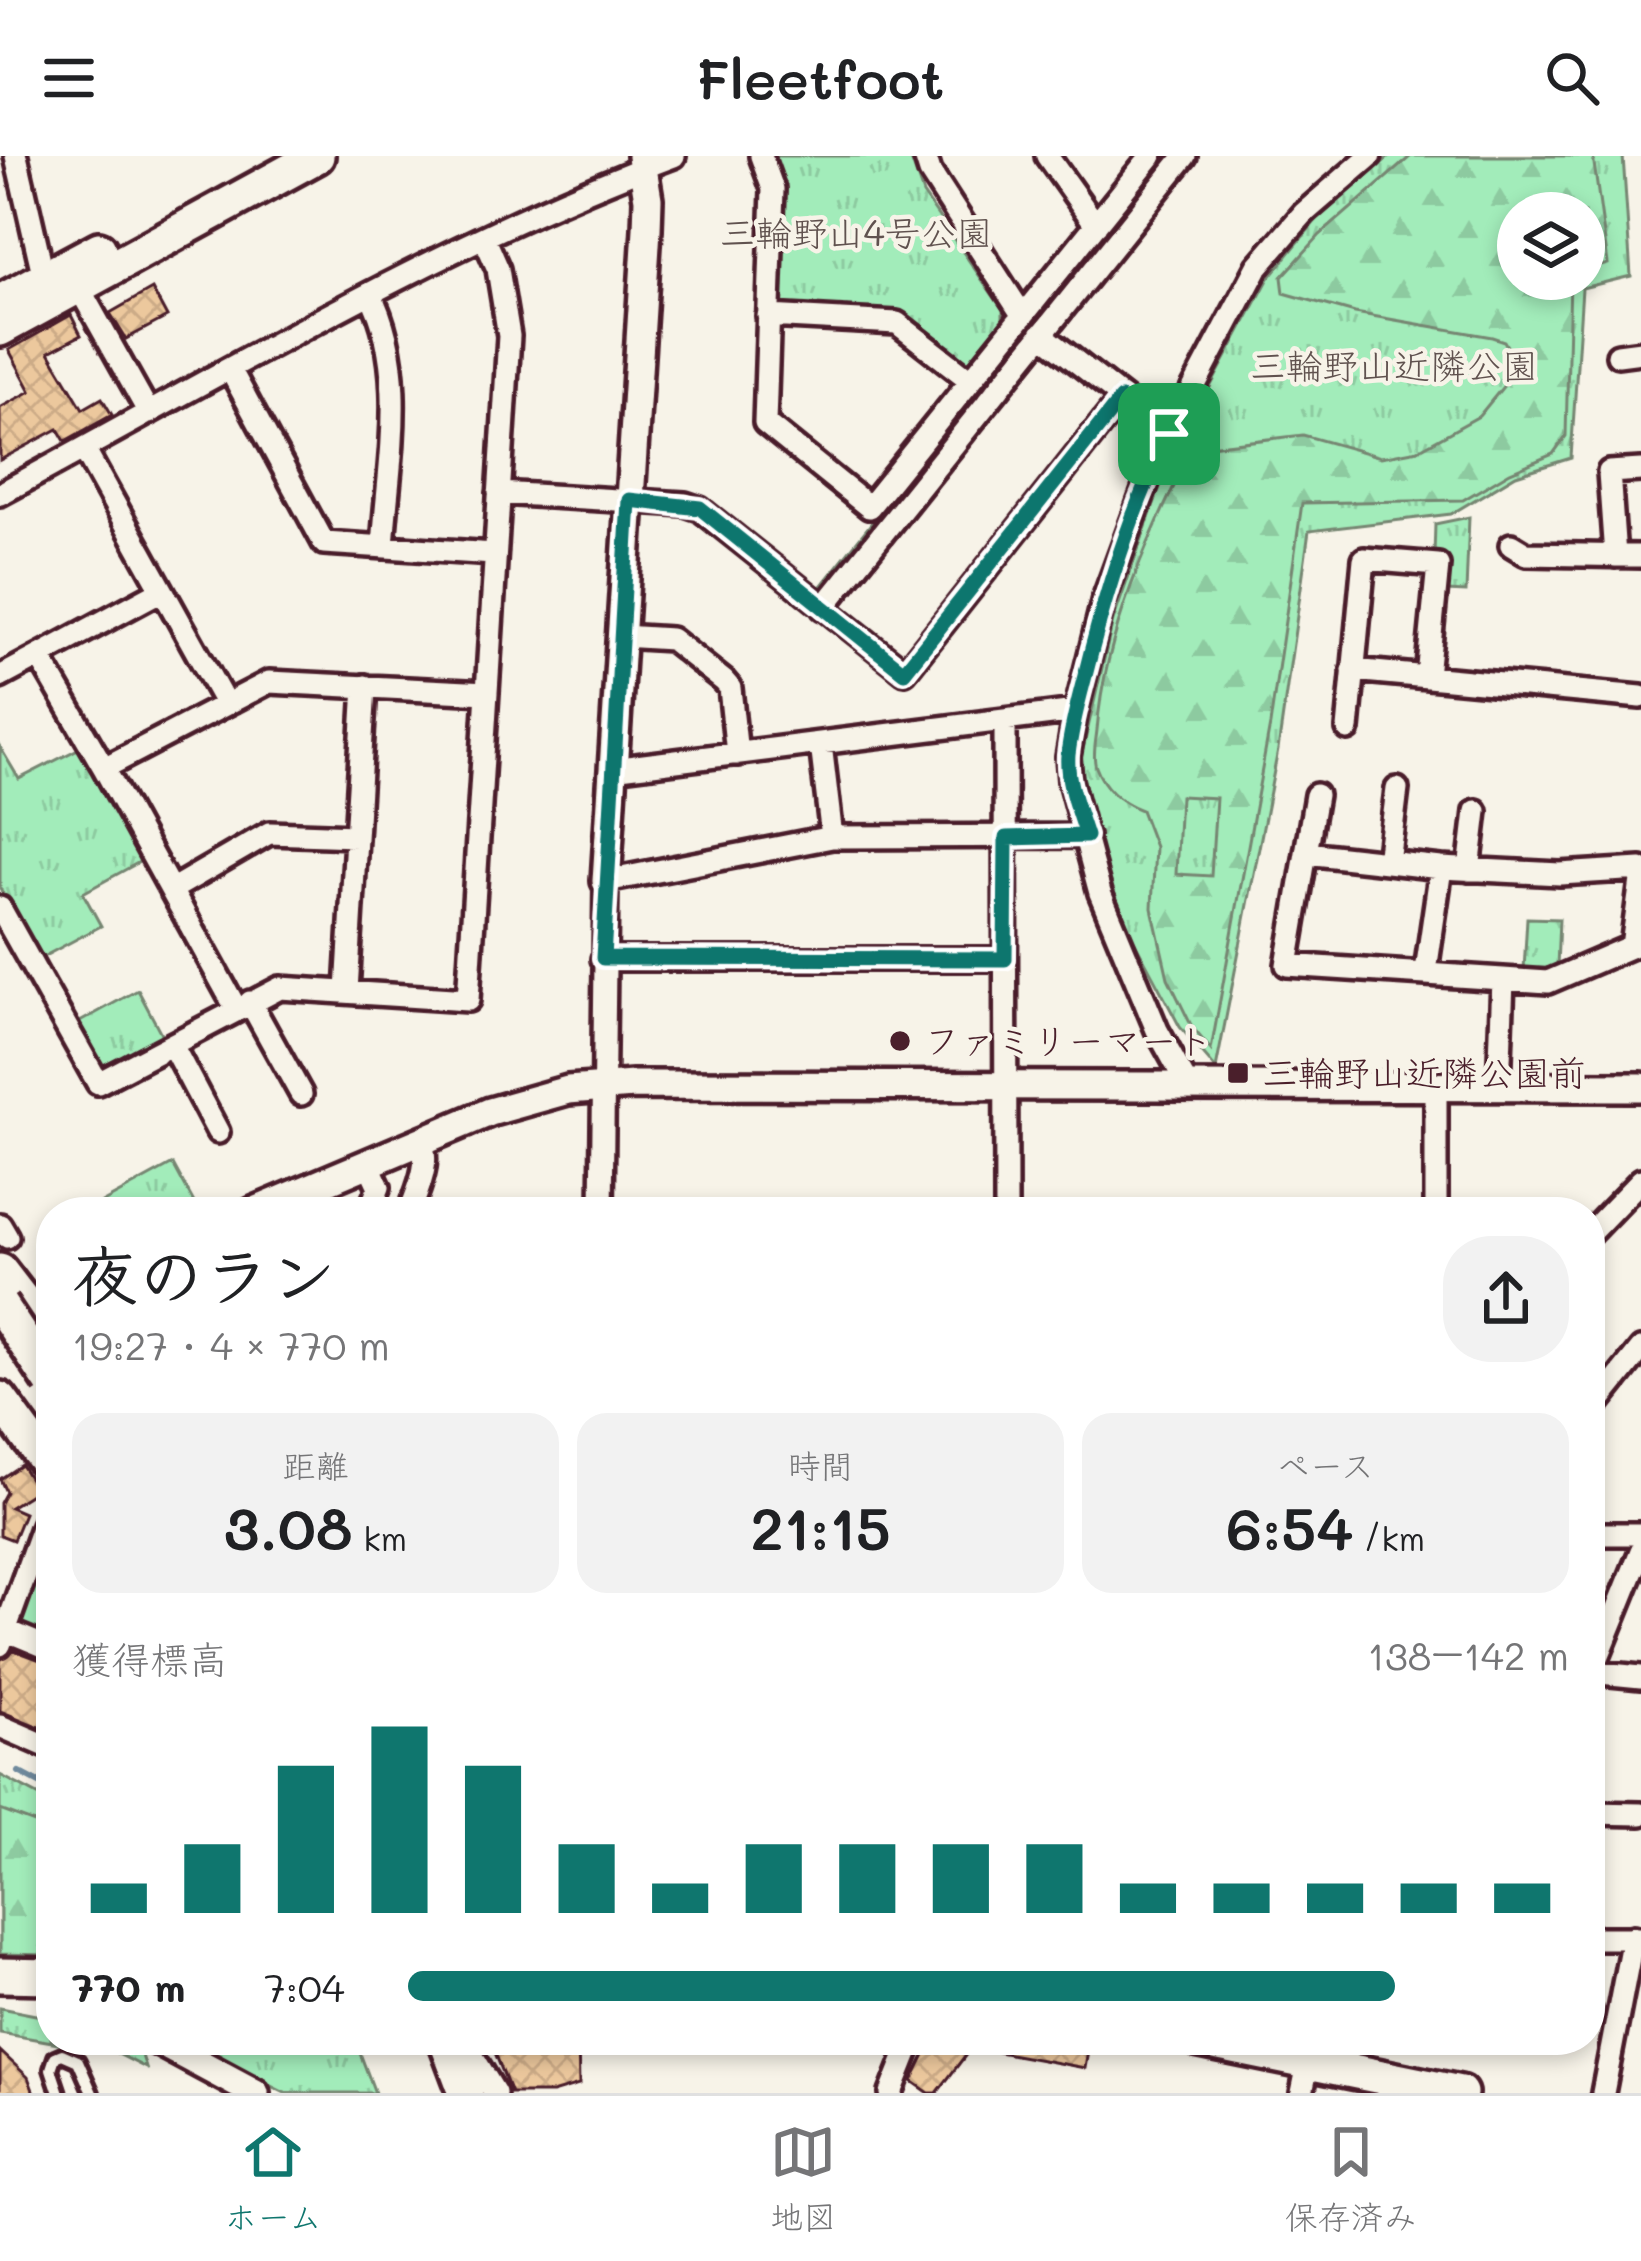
<!DOCTYPE html>
<html lang="ja">
<head>
<meta charset="utf-8">
<style>
	:root { --surface:#fff; --page:#f2f2f2; --text:#202124; --muted:#757577; --line:#e0e0e0; --accent:#0f766e }
	body { margin:0; font-family:Mali,"Klee One",sans-serif; background:var(--page); color:var(--text); height:100vh; display:flex; flex-direction:column; font-size:45px; white-space:nowrap }
	* { box-sizing:border-box; margin:0 }
	p { font-size:39px; color:var(--muted) }
	.icon { flex:none; width:66px; height:66px; fill:none; stroke:currentColor; stroke-width:2; stroke-linecap:round; stroke-linejoin:round }
	.map { position:relative; flex:1; overflow:hidden }
	.details { position:absolute; left:36px; top:1041px; width:1569px; height:858px; display:flex; flex-direction:column; background:var(--surface); border-radius:48px; box-shadow:0 6px 18px #0003 }
	.details>* { flex:none }
	.fabs { position:absolute; left:1497px; top:36px; display:grid; gap:24px }
	.fabs a { display:grid; place-items:center; width:108px; height:108px; border-radius:50%; background:var(--surface); box-shadow:0 6px 18px #0003; font-size:60px }
	.pin { position:absolute; display:grid; place-items:center; width:102px; height:102px; color:#fff; margin:-51px; border-radius:24px; box-shadow:0 6px 18px #0006 }
	.round { display:grid; place-items:center; flex:none; width:126px; height:126px; border-radius:48px; background:var(--page) }
	.overview { display:flex; align-items:center; justify-content:space-between; height:204px; padding:0 36px }
	h1 { font-size:66px; font-weight:600; line-height:90px }
	.metrics { display:grid; grid-template-columns:repeat(3,1fr); gap:18px; height:204px; padding:12px 36px }
	.metrics div { display:grid; align-content:center; border-radius:30px; background:var(--page); text-align:center }
	.metrics b { font-size:60px; font-weight:600 }
	.metrics small { font-size:33px; font-weight:400 }
	.metrics p { font-size:33px }
	.chart { height:336px; padding:24px 36px }
	.chart p { display:flex; justify-content:space-between }
	.chart svg { width:100%; height:216px; margin-top:12px; stroke:var(--accent); stroke-width:6 }
	ul { padding:0 36px; list-style:none; font-size:39px }
	li { display:grid; grid-template-columns:192px 144px 1fr; align-items:center; height:90px }
	li i { height:30px; border-radius:15px; background:var(--accent) }
	header { display:flex; justify-content:space-between; align-items:center; height:156px; padding:0 36px; background:var(--surface); font-size:54px; font-weight:600 }
	.menu { display:flex; justify-content:space-around; align-items:center; height:168px; border-top:3px solid var(--line); background:var(--surface); font-size:33px; color:var(--muted) }
	.menu a { display:grid; justify-items:center; gap:6px }
	.menu .on { color:var(--accent) }
	.map>svg:first-child { display:block }
	.grass { fill:url(#grass-tufts); stroke:#768672; stroke-width:3; fill-rule:evenodd }
	.forest { fill:url(#forest-firs); stroke:#768672; stroke-width:3; fill-rule:evenodd }
	.lines { fill:none; stroke-linecap:round; stroke-linejoin:round }
	.stream { stroke:#6f8a9d; stroke-width:6 }
	.building { fill:url(#building-cross-hatch); stroke:#4a1f2b; stroke-width:3 }
	.service-casing { stroke:#4a1f2b; stroke-width:20 }
	.minor-casing { stroke:#4a1f2b; stroke-width:30 }
	.tertiary-casing { stroke:#4a1f2b; stroke-width:36 }
	.primary-casing { stroke:#4a1f2b; stroke-width:42 }
	.service { stroke:#f7f3e8; stroke-width:10 }
	.minor { stroke:#f7f3e8; stroke-width:21 }
	.tertiary { stroke:#f7f3e8; stroke-width:27 }
	.primary { stroke:#f7f3e8; stroke-width:33 }
	.primary-bridge-casing { stroke:#4a1f2b; stroke-width:42; stroke-linecap:butt }
	.primary-bridge { stroke:#f7f3e8; stroke-width:33 }
	.route-casing { stroke:#fff; stroke-width:24 }
	.route { stroke:#0f766e; stroke-width:15 }
	.poi-dot { fill:#4a1f2b; stroke:#f7f3e8; stroke-width:4.5 }
	.labels { text-anchor:middle; stroke-width:9; stroke-linejoin:round; paint-order:stroke }
	.park-label { font-size:36px; fill:#60524f; stroke:#f7f3e8 }
	.poi-label { font-size:36px; fill:#4a1f2b; stroke:#f7f3e8; text-anchor:start }
</style>
</head>
<body>
<header><svg class="icon" aria-label="menu" viewBox="0 0 24 24"><path d="M4 6h16M4 12h16M4 18h16"/></svg>Fleetfoot<svg class="icon" aria-label="search" viewBox="0 0 24 24"><circle cx="10" cy="10" r="6"/><path d="M15 15l6 6"/></svg></header>
<div class="map">
<svg width="1641" height="1937" viewBox="0 0 1641 1937">
	<defs>
		<pattern id="grass-tufts" width="24" height="20" patternUnits="userSpaceOnUse" patternTransform="scale(3)"><rect width="24" height="20" fill="#a2ecba"/><path d="M3 7l-1-3M5 7V3M7 7l1-3M15 17l-1-3M17 17v-4M19 17l1-3" fill="none" stroke="#8dcaa0"/></pattern>
		<pattern id="forest-firs" width="22" height="20" patternUnits="userSpaceOnUse" patternTransform="scale(3)"><rect width="22" height="20" fill="#a2ecba"/><path d="M5 1l3.5 6h-7zM16 11l3.5 6h-7z" fill="#8dcaa0"/></pattern>
		<pattern id="building-cross-hatch" width="8" height="8" patternUnits="userSpaceOnUse" patternTransform="scale(3)"><rect width="8" height="8" fill="#ecc89d"/><path d="M0 0l8 8M0 8l8-8" fill="none" stroke="#ccab87"/></pattern>
	</defs>
	<rect width="100%" height="100%" fill="#f7f3e8"/>
	<filter id="ink" filterUnits="userSpaceOnUse"><feTurbulence type="fractalNoise" baseFrequency=".00833" numOctaves="2"/><feDisplacementMap in="SourceGraphic" scale="24" xChannelSelector="R" yChannelSelector="G"/><feConvolveMatrix kernelMatrix="1 2 1 2 8 2 1 2 1" color-interpolation-filters="sRGB"/></filter>
	<g filter="url(#ink)">
		<path class="grass" d="M771,0H910L923,38L1003,154V165L973,205L965,208L899,157L783,150L778,143Z
			M1164,0H1173L825,435L818,434Z
			M1390,0H1623L1631,120L1582,132L1571,302L1516,319L1451,358L1309,375L1278,594L1216,913L1180,871L1123,764L1098,686L1080,606L1113,465L1167,311L1269,122L1318,62ZM1518,57H1584V123H1518Z
			M1469,361L1466,436L1446,435L1449,403L1434,400L1435,368Z
			M0,591L19,623L80,592L143,704L83,737L101,770L39,803L0,732Z
			M1527,762L1559,763L1557,811L1546,816L1524,814Z
			M138,834L164,883L107,913L98,911L76,868Z
			M173,1008L199,1056H85Z
			M51,1376V1485L24,1474L18,1460Z
			M0,1619L51,1646V1799L0,1798Z
			M0,1852L51,1862V1884H123L139,1890L146,1912L116,1897L0,1877Z
			M179,1884H355L375,1937H285Z"/>
		<path class="forest" d="M1411,0H1593L1608,108L1584,115V57H1518V123H1570L1566,280L1553,298L1510,316L1463,344L1302,347L1270,569L1211,894L1192,871L1168,822L1152,752L1155,691L1141,654C1120,646 1104,633 1096,611C1092,601 1096,585 1097,574C1105,477 1149,378 1193,292L1303,279L1381,301L1418,294L1479,260L1519,211L1504,185L1492,181L1355,157L1284,137L1282,121L1320,79ZM1180,640L1216,642L1211,720L1176,718Z
			M0,1654L51,1673V1799L0,1798Z"/>
		<g class="lines">
			<path class="stream" d="M19,1616L51,1633"/>
		</g>
		<path class="building" d="M152,133L167,161L126,183L110,157Z
			M71,159L81,179L49,196L83,253L102,242L112,259L65,285L58,273L0,304V252L31,235L9,194Z
			M21,1309L37,1334L10,1351L24,1357L13,1384L0,1379V1347L6,1336L0,1323Z
			M14,1494L51,1508V1557L44,1573L0,1555V1504Z
			M490,1884H578L579,1929L552,1937H511Z
			M932,1884H977L937,1937H929L912,1925Z
			M978,1884H1090L1085,1912L977,1892Z
			M0,1895L28,1921L34,1937H0Z"/>
		<g class="lines">
			<defs>
				<path id="service" d="M59,1937L51,1913L55,1901L62,1898L78,1905L92,1937"/>
				<path id="minor" d="M16,0L44,122
					M761,0L773,33L765,267L869,351L1151,0
					M925,0L930,16L1023,160
					M1047,0L1096,69
					M78,130L149,257
					M370,138C409,213 388,309 383,391
					M768,160L897,167L970,224
					M1041,178L1169,278
					M1618,199L1641,196
					M230,213L324,387L494,398
					M84,293L225,547
					M499,337L685,348L700,353L905,516L1121,243
					M0,338C221,219 438,88 674,0
					M1511,389L1526,398L1641,400
					M1615,400L1609,316L1641,314
					M823,452L1185,0
					M621,480L671,483L724,525L730,532L737,598
					M39,500L104,612
					M1353,514L1641,541
					M0,521L162,434
					M1005,566L1006,1056
					M1348,573L1364,403L1438,409L1427,520
					M821,588L832,681
					M612,613L1076,555
					M1306,697L1316,639
					M1388,706L1397,633
					M1441,712L1306,697L1287,809L1503,823
					M1469,714L1476,655
					M171,734L269,677L356,680
					M0,752L98,927L280,832L468,844L509,180L498,113L484,81
					M603,803H1005
					M1426,815L1441,712L1560,718L1641,713
					M347,835L365,530
					M250,846L301,938
					M237,854L104,612L269,526L487,537
					M172,889L218,976
					M1188,930L1157,874L1100,737L1070,625L1068,601L1076,555L1103,446L1151,315L1169,278L1258,110L1304,57L1370,0
					M1436,930V1056
					M1499,931L1503,823L1548,826L1632,790L1641,724
					M368,1007L379,1031L369,1056
					M410,1056C418,1032 431,1009 421,984
					M602,1056L606,725L832,681L1086,680
					M0,1069L7,1081
					M1590,1077L1641,1024
					M1590,1257L1641,1193
					M1590,1378H1641
					M5,1474L51,1493
					M0,1489L43,1369L51,1364
					M1590,1516L1641,1521
					M1592,1516L1641,1395
					M0,1570L51,1592
					M1590,1657L1641,1658
					M1590,1782H1641
					M463,1884L495,1937
					M891,1937L912,1884
					M1302,1937L1313,1884
					M1603,1937L1633,1781"/>
				<path id="tertiary" d="M606,725L647,73L648,43L641,0
					M253,1056L490,956L568,934L633,929L1641,931
					M156,1884L255,1937"/>
				<path id="primary" d="M0,146L99,93
					M0,173L317,0
					M0,1115L51,1181
					M0,1243L51,1313
					M0,1819L51,1820
					M446,1884L466,1937
					M1200,1884L1460,1937"/>
			</defs>
			<use href="#service" class="service-casing"/>
			<use href="#minor" class="minor-casing"/>
			<use href="#tertiary" class="tertiary-casing"/>
			<use href="#primary" class="primary-casing"/>
			<use href="#service" class="service"/>
			<use href="#minor" class="minor"/>
			<use href="#tertiary" class="tertiary"/>
			<use href="#primary" class="primary"/>
			<defs>
				<path id="primary-bridge" d="M0,1149L51,1226"/>
			</defs>
			<use href="#primary-bridge" class="primary-bridge-casing"/>
			<use href="#primary-bridge" class="primary-bridge"/>
		</g>
	</g>
	<g class="lines" filter="url(#ink)">
		<defs>
			<path id="route" d="M1121,243L1169,278C1131,353 1106,435 1086,516C1079,543 1071,571 1068,599C1066,626 1078,654 1086,680L1006,682L1005,803L603,802L629,344L700,352L904,516Z"/>
		</defs>
		<use href="#route" class="route-casing"/>
		<use href="#route" class="route"/>
	</g>
	<g class="poi-dot">
		<circle cx="900" cy="885" r="12"/>
		<rect x="1226" y="905" width="24" height="24" rx="6"/>
	</g>
	<g class="labels">
		<g class="park-label">
			<text x="856" y="90">三輪野山4号公園</text>
			<text x="1394" y="223">三輪野山近隣公園</text>
		</g>
		<g class="poi-label">
			<text x="924" y="898">ファミリーマート</text>
			<text x="1262" y="930">三輪野山近隣公園前</text>
		</g>
	</g>
</svg>
<div class="fabs">
<a><svg class="icon" aria-label="layers" viewBox="0 0 24 24"><path d="M12 4l9 5-9 5-9-5zM3 14l9 5 9-5"/></svg></a>
</div>
<div class="pin" style="left:1169px;top:278px;background:#1e9e55"><svg class="icon" aria-label="arrive" viewBox="0 0 24 24"><path d="M6 21V4h12l-3 4 3 4H6"/></svg></div>
<section class="details">
<div class="overview"><div><h1>夜のラン</h1><p>19:27 · 4 × 770 m</p></div><a class="round"><svg class="icon" aria-label="share" viewBox="0 0 24 24"><path d="M12 15V3M7 8l5-5 5 5M5 13v7h14v-7"/></svg></a></div>
<div class="metrics">
<div><p>距離</p><b>3.08<small> km</small></b></div>
<div><p>時間</p><b>21:15</b></div>
<div><p>ペース</p><b>6:54<small> /km</small></b></div>
</div>
<div class="chart"><p><span>獲得標高</span>138–142 m</p>
<svg viewBox="0 0 160 44" preserveAspectRatio="none"><path d="M5 44V38M15 44V30M25 44V14M35 44V6M45 44V14M55 44V30M65 44V38M75 44V30M85 44V30M95 44V30M105 44V30M115 44V38M125 44V38M135 44V38M145 44V38M155 44V38"/></svg>
</div>
<ul>
<li><b>770 m</b>7:04<i style="width:85%"></i></li>
</ul>
</section>
</div>
<nav class="menu">
<a class="on"><svg class="icon" aria-label="home" viewBox="0 0 24 24"><path d="M3 11l9-7 9 7M6 9v11h12V9"/></svg>ホーム</a>
<a><svg class="icon" aria-label="map" viewBox="0 0 24 24"><path d="M3 6l6-2 6 2 6-2v14l-6 2-6-2-6 2zM9 4v14M15 6v14"/></svg>地図</a>
<a><svg class="icon" aria-label="saved" viewBox="0 0 24 24"><path d="M7 4h10v16l-5-4-5 4z"/></svg>保存済み</a>
</nav>
</body>
</html>
